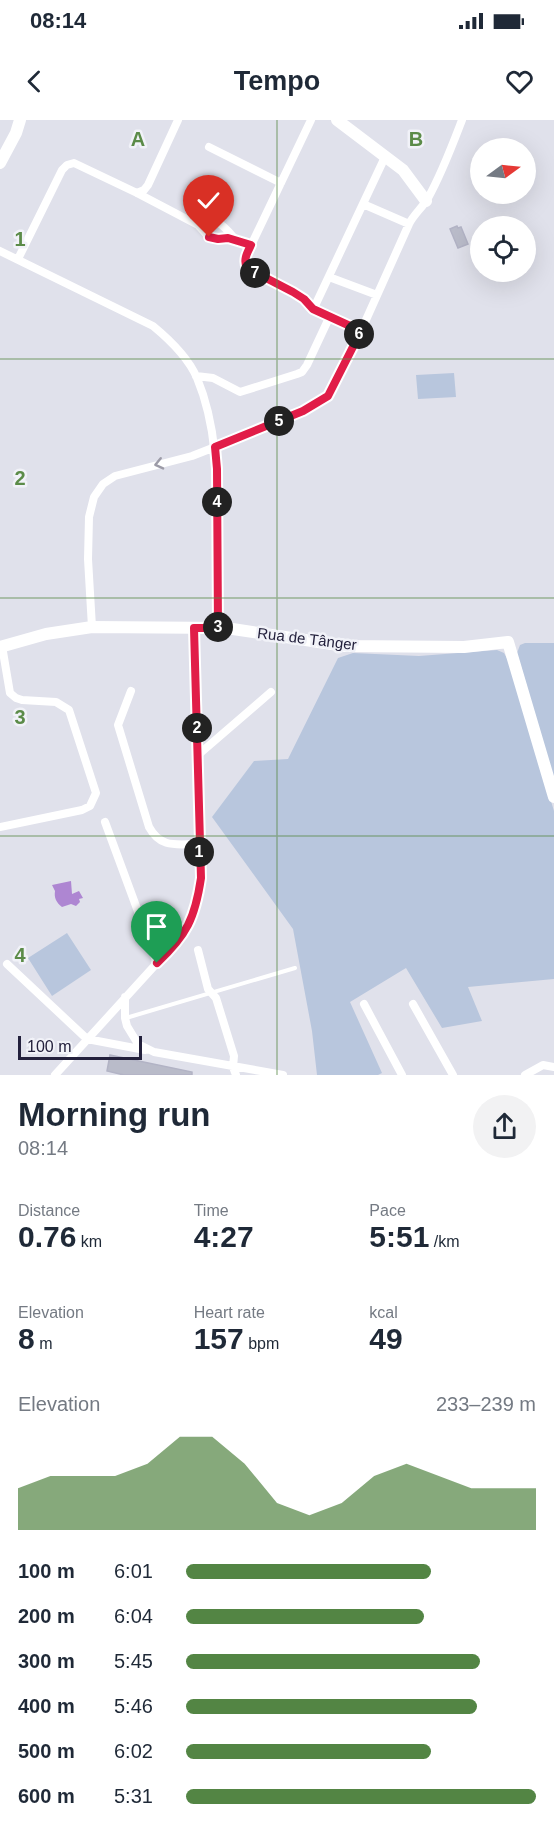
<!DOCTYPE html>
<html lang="en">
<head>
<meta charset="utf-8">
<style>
	:root { --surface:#fff; --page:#f2f2f3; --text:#1f2937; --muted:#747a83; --accent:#538544 }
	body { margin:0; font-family:Arial,sans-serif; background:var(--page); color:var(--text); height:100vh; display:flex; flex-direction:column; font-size:22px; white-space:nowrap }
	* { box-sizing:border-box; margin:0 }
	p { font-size:20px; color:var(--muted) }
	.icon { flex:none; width:33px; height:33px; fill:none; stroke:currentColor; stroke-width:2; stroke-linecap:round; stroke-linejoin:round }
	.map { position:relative; height:955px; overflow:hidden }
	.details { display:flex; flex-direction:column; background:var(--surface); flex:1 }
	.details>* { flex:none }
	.needle { width:39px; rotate:75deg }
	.buttons { position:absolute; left:470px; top:18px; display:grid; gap:12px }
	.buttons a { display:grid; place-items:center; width:66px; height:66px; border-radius:50%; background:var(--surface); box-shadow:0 6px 24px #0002; font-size:30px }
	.scale { position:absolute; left:18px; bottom:15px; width:124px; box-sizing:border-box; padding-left:6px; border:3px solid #23203c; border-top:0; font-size:16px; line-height:21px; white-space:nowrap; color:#23203c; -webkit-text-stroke:4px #f1f2f8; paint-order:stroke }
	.pin { position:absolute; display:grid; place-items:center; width:51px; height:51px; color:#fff; margin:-62px -26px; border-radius:50% 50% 50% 0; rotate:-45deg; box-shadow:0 0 6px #0007 }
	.pin .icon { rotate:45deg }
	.km { position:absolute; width:30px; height:30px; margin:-15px; border-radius:50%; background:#222; color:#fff; font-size:16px; line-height:30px; text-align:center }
	.round { display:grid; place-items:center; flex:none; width:63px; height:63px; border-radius:32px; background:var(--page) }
	.head { display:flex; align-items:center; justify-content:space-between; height:102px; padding:0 18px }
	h1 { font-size:33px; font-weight:700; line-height:45px }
	.metrics { display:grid; grid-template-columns:repeat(3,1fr); gap:9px; height:102px; padding:6px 18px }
	.metrics div { display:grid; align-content:center }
	.metrics b { font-size:30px; font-weight:700 }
	.metrics small { font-size:16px; font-weight:400 }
	.metrics p { font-size:16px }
	.chart { height:168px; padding:12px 18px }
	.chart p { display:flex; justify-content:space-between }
	.chart svg { width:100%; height:108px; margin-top:6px; fill:var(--accent); opacity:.7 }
	ul { padding:0 18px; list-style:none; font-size:20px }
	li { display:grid; grid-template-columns:96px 72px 1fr; align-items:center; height:45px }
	li i { height:15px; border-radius:8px; background:var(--accent) }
	.status { display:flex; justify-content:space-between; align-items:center; height:42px; padding:0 30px; background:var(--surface); direction:ltr }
	.status svg { height:16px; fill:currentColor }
	header { display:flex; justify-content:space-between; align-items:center; height:78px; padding:0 18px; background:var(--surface); font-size:27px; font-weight:700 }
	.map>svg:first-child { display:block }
	.green { fill:#b8c6dd }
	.water { fill:#ae86d2 }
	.building { fill:#b9bbc9; stroke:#b2b3c5; stroke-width:1.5 }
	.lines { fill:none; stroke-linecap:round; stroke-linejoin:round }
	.lane { stroke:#fff; stroke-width:4 }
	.street { stroke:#fff; stroke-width:8 }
	.secondary { stroke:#fff; stroke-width:12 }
	.oneway { stroke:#9c9ba7 }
	.route-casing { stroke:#fff; stroke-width:12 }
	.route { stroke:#e11d48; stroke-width:8 }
	.grid { fill:none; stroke:#5b8b48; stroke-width:1.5; stroke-opacity:0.55 }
	.labels { text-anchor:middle; stroke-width:5; stroke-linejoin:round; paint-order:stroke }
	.street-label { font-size:15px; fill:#23203c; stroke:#f1f2f8 }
	.grid-label { font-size:20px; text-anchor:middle; font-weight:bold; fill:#5b8b48; stroke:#f1f2f8; stroke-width:5; stroke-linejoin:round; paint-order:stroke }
</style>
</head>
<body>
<div class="status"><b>08:14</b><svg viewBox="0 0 49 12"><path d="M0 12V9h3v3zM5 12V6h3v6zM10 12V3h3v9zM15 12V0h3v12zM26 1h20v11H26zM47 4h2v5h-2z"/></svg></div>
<header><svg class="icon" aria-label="back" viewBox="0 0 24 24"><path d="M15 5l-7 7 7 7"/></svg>Tempo<svg class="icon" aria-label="heart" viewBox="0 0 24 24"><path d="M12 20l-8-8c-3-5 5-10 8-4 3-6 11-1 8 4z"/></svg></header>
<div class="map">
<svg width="554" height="955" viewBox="0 0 554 955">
	<rect width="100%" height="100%" fill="#e0e1eb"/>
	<path class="green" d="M454,253L456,277L418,279L416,255Z
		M525,523H554V659L517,533L520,525Z
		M497,530L504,533L510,544L554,691V859L468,867L482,901L442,908L406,848L350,882L382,953L378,955H317L312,911L293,809L212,697L254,641L288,639L338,538L353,533L419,536Z
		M67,813L91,850L52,876L28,838Z"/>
	<path class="water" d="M71,761L72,774L79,771L83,778L79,779L80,782L76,786L71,784L62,787C56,782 54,778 55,771L52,765Z"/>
	<path class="building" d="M457,106L458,108L461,107L468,124L458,128L450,109Z
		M110,935L192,952V955H124L107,951Z"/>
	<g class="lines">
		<path class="lane" d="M126,898L295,848"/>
		<path class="street" d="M311,0L245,138V144L254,153L304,179L313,190L361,211
			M209,27L281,63
			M137,73L144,70L148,65L178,0
			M363,84L409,104
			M198,105C217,96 223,105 235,119
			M0,131L153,206C170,220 188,237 197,258C217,306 217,356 217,407C217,441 218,474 218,508
			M18,139L62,50L67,45L74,43L137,73L198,105L209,117L218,119H235L251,125
			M329,157L377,175
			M313,190L385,37
			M196,256L213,258L240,272L297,254L302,252L307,245L329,198
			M92,507L88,439L89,397L94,377L103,364L115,356L192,336L215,327L303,291L328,276L361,211L409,104C414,94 423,87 428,78C442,53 452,26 462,0
			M131,571L118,605L149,707C161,729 177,724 199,724
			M198,635L271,572
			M105,702L157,843
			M0,707L82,690L90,686L96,673L69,590L56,582L22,580L16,578L10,573L2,526
			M198,830L208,869L216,878L234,936L233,947L236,955
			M7,844L87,919L145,930
			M125,877V898L127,906L138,924L154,932L283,955
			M364,884L402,955
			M413,884L453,955
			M55,955L157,843C187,815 195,798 201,758L194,508
			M525,955L543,945L554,947"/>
		<path class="secondary" d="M337,0L403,50L426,81
			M0,43L16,13L20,0
			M0,527L46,514L92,507L226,508L345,526L464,527L508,522L554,677"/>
	</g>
	<defs><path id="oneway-chevron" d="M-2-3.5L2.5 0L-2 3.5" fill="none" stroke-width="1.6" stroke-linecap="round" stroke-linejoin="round" transform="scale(1.5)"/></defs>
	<use class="oneway" href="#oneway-chevron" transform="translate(159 344) rotate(167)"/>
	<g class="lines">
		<defs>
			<path id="route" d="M157,843C187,815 195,798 201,758L194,508H218L217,349L215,327L303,291L328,276L361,211L313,189L304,179L293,172L247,148C243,140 247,133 251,125L228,118L218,119L209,117"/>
		</defs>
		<use href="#route" class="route-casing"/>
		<use href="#route" class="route"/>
	</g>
	<path class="grid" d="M277,0V955M0,239H554M0,478H554M0,716H554"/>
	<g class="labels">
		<g class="street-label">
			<text transform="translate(307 519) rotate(7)" y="5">Rua de Tânger</text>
		</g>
	</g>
	<g class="grid-label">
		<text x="138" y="26">A</text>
		<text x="416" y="26">B</text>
		<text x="20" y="126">1</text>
		<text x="20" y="365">2</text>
		<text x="20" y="604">3</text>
		<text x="20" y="842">4</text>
	</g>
</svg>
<div class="buttons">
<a><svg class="needle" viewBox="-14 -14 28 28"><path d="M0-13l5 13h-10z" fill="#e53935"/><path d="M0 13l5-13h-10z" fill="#747a83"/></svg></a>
<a><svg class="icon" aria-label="locate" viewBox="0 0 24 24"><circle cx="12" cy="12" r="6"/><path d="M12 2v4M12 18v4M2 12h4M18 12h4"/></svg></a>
</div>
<div class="scale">100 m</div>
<div class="pin" style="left:157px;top:843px;background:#1e9e55"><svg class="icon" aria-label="arrive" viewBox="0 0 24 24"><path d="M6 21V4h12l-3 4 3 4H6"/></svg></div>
<div class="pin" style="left:209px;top:117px;background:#d93025"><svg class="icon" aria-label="check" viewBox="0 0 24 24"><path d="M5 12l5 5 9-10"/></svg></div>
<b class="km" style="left:199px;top:732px">1</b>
<b class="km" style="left:197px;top:608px">2</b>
<b class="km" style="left:218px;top:507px">3</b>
<b class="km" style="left:217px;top:382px">4</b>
<b class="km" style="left:279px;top:301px">5</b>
<b class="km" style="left:359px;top:214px">6</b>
<b class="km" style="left:255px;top:153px">7</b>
</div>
<section class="details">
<div class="head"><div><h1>Morning run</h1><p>08:14</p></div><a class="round"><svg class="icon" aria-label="share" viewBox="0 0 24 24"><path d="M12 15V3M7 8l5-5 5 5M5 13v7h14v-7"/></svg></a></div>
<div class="metrics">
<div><p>Distance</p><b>0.76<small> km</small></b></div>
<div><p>Time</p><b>4:27</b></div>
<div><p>Pace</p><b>5:51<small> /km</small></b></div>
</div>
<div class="metrics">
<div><p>Elevation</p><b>8<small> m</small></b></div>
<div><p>Heart rate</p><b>157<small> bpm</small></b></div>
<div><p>kcal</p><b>49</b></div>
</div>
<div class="chart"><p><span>Elevation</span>233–239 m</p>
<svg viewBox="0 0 160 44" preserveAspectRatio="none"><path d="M0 44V27L10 22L20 22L30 22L40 17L50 6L60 6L70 17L80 33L90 38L100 33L110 22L120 17L130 22L140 27L150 27L160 27V44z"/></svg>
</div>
<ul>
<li><b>100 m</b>6:01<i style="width:70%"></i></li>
<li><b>200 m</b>6:04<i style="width:68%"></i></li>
<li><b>300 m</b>5:45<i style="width:84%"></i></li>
<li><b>400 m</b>5:46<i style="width:83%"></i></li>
<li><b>500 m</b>6:02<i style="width:70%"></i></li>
<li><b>600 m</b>5:31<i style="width:100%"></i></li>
</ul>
</section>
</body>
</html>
